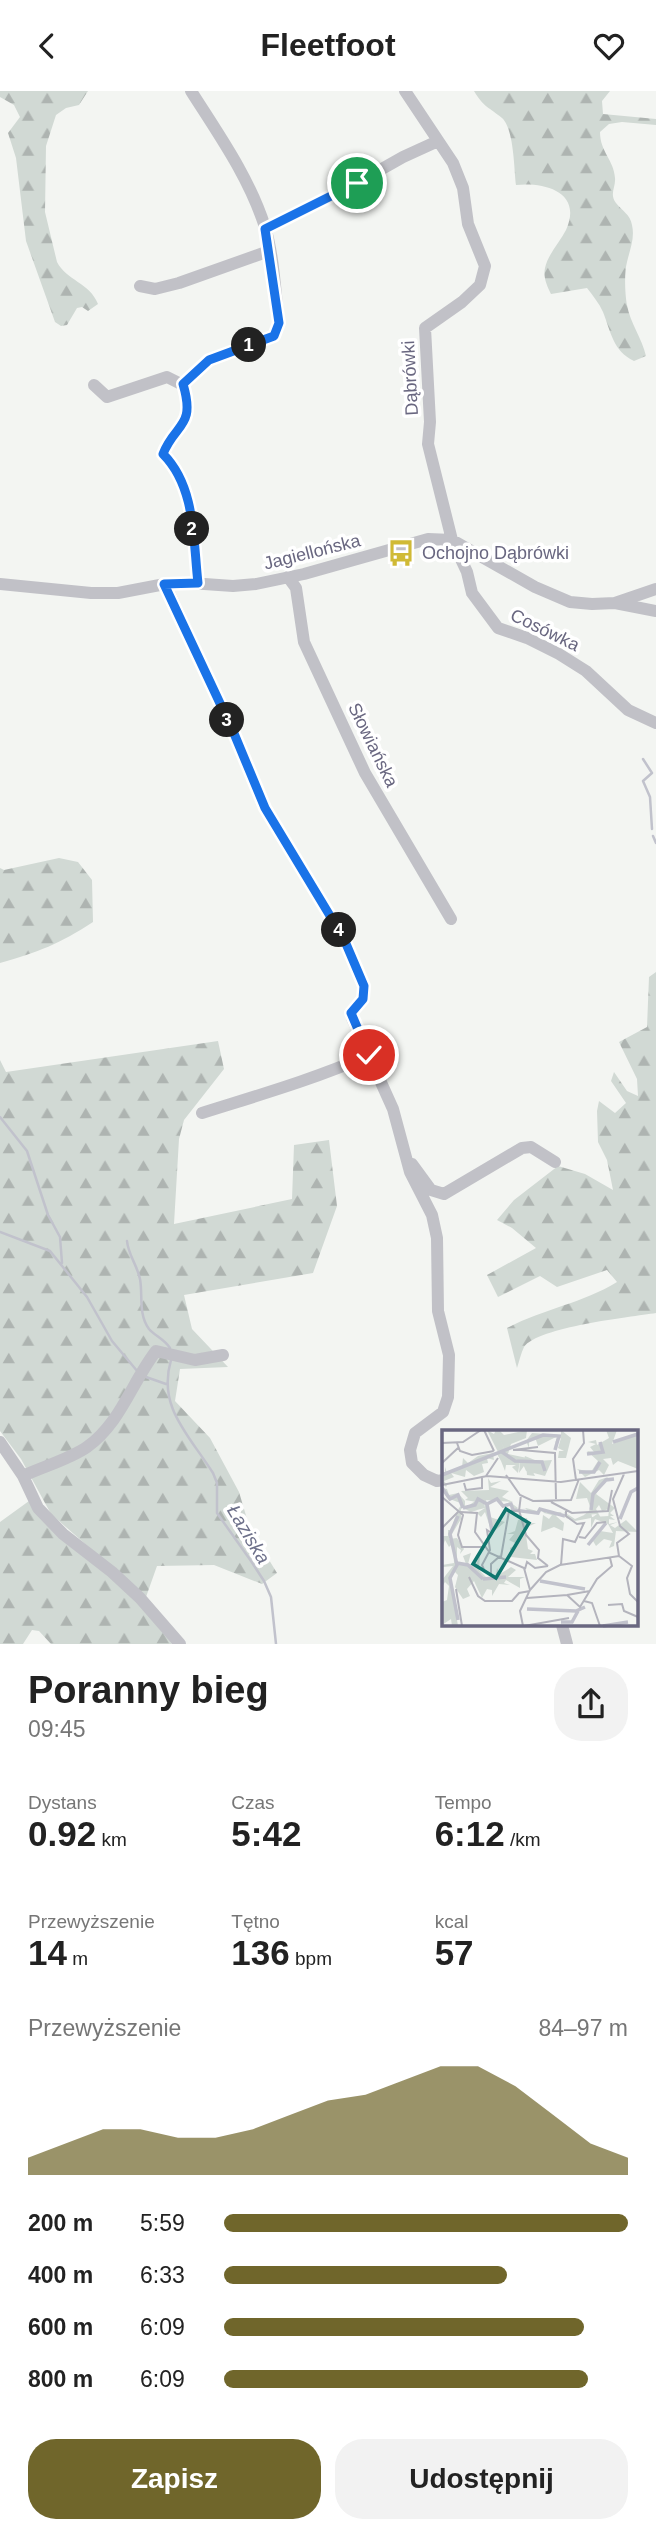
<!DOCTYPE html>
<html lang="pl">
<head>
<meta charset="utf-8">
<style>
	:root { --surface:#fff; --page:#f2f2f2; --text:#222; --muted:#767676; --accent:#70662b }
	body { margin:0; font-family:Arial,sans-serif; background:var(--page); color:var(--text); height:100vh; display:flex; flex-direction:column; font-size:26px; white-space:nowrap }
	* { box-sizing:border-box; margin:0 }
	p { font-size:23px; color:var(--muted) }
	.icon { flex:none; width:38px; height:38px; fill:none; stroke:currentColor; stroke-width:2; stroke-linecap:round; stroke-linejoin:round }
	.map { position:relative; height:1553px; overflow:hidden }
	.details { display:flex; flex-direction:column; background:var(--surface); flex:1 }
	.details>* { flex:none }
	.pin { position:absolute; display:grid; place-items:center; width:60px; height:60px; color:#fff; margin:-30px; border:4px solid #fff; border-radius:50%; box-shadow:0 2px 7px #0007 }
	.km { position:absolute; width:35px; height:35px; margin:-18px; border-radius:50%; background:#222; color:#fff; font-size:19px; line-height:35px; text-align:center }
	.round { display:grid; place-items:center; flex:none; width:74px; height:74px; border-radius:28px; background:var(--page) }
	.summary { display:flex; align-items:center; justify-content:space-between; height:119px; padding:0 28px }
	h1 { font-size:38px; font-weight:600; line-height:52px }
	.stats { display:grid; grid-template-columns:repeat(3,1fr); gap:10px; height:119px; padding:7px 28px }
	.stats div { display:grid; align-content:center }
	.stats b { font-size:35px; font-weight:600 }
	.stats small { font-size:19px; font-weight:400 }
	.stats p { font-size:19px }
	.chart { height:196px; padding:14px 28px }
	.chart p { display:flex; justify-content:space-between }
	.chart svg { width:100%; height:126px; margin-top:7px; fill:var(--accent); opacity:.7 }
	.action { display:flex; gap:14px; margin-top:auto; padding:14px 28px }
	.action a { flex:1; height:80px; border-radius:28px; background:var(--accent); color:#fff; font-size:28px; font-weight:600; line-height:80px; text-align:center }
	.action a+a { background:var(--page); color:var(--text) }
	ul { padding:0 28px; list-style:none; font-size:23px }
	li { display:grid; grid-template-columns:112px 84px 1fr; align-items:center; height:52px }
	li i { height:18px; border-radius:9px; background:var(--accent) }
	header { display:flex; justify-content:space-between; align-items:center; height:91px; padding:0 28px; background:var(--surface); font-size:32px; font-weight:600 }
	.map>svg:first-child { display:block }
	.forest { fill:url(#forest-firs) }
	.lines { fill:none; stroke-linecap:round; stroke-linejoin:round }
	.stream { stroke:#c1c2cc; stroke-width:2.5 }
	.minor { stroke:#c1c1c7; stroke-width:12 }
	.route-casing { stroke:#fff; stroke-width:14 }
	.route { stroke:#1a73e8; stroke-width:9 }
	.labels { text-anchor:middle; stroke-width:7; stroke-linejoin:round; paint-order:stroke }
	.street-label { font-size:18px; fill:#696780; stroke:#fff }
	.poi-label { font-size:18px; fill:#696780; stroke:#fff; text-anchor:start }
	.water-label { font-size:19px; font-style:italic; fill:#6d708a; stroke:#fff }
	.inset-river { fill:none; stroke:#c1c2cc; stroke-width:3.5 }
	.inset-road { fill:none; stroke:#b4b4bd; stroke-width:2 }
	.view { fill:#0f766e; fill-opacity:0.15; stroke:#0f766e; stroke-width:3.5 }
	.inset-edge { fill:none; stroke:#696780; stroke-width:3.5 }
</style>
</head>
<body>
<header><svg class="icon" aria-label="back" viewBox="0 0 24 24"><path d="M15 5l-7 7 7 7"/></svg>Fleetfoot<svg class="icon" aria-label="heart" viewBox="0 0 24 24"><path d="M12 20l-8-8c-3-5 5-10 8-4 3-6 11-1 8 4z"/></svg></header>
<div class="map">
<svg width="656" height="1553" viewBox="0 0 656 1553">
	<defs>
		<pattern id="forest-firs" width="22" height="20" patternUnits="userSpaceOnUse" patternTransform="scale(1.75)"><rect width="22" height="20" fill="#d1d9d4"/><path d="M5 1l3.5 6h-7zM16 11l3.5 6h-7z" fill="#aeb4b1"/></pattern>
	</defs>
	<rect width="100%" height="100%" fill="#f3f5f2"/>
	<path class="forest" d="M0,0H88L79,14L66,17L56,24L46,55L45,121L57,171C66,189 90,192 98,213L88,220L82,216L77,217L67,234L61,235L55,231L26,150L16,67L8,42L20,26L14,14L0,6Z
		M474,0H610L602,10L603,23L656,28V34L622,31L609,33L600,41C600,61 614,69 615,87C616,96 609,103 616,112C622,120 630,123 632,134C635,147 630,158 627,171C624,182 625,203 627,214C630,232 642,247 646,265L634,270C613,260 611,241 603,221C599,212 593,205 587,197L551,203C547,195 543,186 545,177C548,163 560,151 566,139C583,101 545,91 516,94C514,77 514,38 502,27C489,16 484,17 474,0Z
		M59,767L78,771L92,789L93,831C59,853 39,861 0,872V777L4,779Z
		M656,881V1222C630,1226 538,1236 524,1256C521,1262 519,1271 517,1277L507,1237C543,1218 583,1212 617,1191L607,1179L557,1196L540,1185L498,1206L487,1184L536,1157L512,1137L497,1129L514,1109L558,1075L585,1083L613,1099L607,1069L598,1051L597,1020L599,1010L615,1022L626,1012L611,990L614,981L627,1000L638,1005L637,988L619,951L647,936L649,886Z
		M218,950L224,978L184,1029L179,1048L174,1133L292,1108L294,1054L329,1049L337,1115L313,1182L184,1204L192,1238L228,1276L180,1278L175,1310L210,1347L239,1401L250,1438L277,1482L262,1493L214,1474L157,1475L146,1506L51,1423L21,1368L0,1340V969L6,981Z
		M29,1410L150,1523L172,1553H51L39,1540L32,1539L23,1553H0V1431Z"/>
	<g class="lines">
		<path class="stream" d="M643,668L652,682L643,690L650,706L652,738
			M653,745L656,752
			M0,1026L27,1060L48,1124L60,1146L62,1172
			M0,1141L50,1160L87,1206L112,1250L138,1281
			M127,1150C128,1163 137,1174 140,1188C143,1204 138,1223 149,1238C155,1245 164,1248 170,1257
			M171,1269C157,1316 189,1344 213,1382L217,1392V1422L251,1470L264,1490L271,1506L276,1553
			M146,1286L166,1293"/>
		<path class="minor" d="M191,0C219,44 249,86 265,136C274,166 275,201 279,232L274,245L209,269L183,294C196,338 175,331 163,363C196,397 193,449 198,492
			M405,0L453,72L463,97L468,133L485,175L480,194L462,211L425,237L430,331L428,353L452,449L467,481L472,502L498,537L527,547L559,563L586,580L628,619L656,632
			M265,138L357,92L403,66L438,50
			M140,195L155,198L179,192L269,160
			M94,294L107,306L167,286L183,294
			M288,486L296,497L304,551L365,682L451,828
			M0,493L91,502H118L165,493L190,492L233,495L256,493L304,483L428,448L452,449L535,496L570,511L592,513L615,512L656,498
			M165,493L233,640L265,717L344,848L364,895L363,908L351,921L352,927L393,1018L410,1081L432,1124L437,1147L438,1220L449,1264L448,1306L443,1321L415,1342L410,1359L412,1372L424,1384L437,1390L444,1389
			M615,512L656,520
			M202,1022C259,1004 315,988 369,964
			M412,1073L431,1099L444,1103L522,1057L531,1056L555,1071
			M0,1351L23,1385L38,1417L63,1443L112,1481L140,1507L180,1553
			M23,1385C42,1376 70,1368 87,1356C120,1333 132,1291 156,1260L195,1269L223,1264
			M562,1534L567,1553"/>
	</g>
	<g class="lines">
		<defs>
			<path id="route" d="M357,92L265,138L279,232L274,245L209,269L183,293C196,337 175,332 163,363C196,396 193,449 198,492L164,493L233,640L265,717L344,848L364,895L363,908L351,922L369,964"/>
		</defs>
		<use href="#route" class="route-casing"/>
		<use href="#route" class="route"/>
	</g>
	<defs>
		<symbol id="bus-bare" viewBox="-9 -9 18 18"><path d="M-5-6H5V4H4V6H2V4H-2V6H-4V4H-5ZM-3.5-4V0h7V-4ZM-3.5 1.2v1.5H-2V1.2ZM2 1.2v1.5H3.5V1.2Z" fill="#d0ba36" stroke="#fff" stroke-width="2.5" paint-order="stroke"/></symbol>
	</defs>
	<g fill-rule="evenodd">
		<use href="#bus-bare" x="382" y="443" width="38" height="38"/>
	</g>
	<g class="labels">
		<g class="street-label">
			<text transform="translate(410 287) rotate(-93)" y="6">Dąbrówki</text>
			<text transform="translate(312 461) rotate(-14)" y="6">Jagiellońska</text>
			<text transform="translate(545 539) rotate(26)" y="6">Cosówka</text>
			<text transform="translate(373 654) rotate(64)" y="6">Słowiańska</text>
		</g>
		<g class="poi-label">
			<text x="422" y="468">Ochojno Dąbrówki</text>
		</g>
		<g class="water-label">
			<text transform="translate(249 1443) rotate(59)" y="7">Łaziska</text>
		</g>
	</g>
	<g transform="translate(442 1339)">
		<rect width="196" height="196" fill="#f3f5f2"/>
		<path d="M57,0L62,5L85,0L84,8L69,14L66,24L90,29L86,32L93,46L85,45L84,33L77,43L78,31L66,27L54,2ZM119,0L129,8L124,28H116L117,21H122L116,18L119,8L113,13L116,6L96,16L93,7L87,11V18L84,11L90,3L119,5ZM166,47L154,64L173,78L168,83L172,86H168L173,90L166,89L167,79L160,81L157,75L154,79L160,90L151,87L155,84L142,85L149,79L145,68L134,69L138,52L149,63L157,50ZM46,48L49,53L59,51L48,57L67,61L60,67L71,72L42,70L43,78L23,83L35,79V72L23,70L26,68L19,61L47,60ZM83,78L78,79L84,78L95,81L97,78H99L105,83L120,82L114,86L122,93L121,101L112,97L99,102L101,85L107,89L110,85L102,83L98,79L95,83L87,82Z" fill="#d1d9d4"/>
		<path d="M45,0L52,4L54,0L66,27L78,31L76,43L70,37L74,35H64L63,41L59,31L55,24H51L52,30L45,28L46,33L40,34L42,42L32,46L24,40L23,47L9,43L12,47L2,51L5,55L4,57L0,52V37L3,44V37L5,43L20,37L21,28L26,33L36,26L56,22ZM164,0H175L170,14L196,4V39L176,31L171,35L169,28L161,29L167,35L162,45L157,40L143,47L135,39L149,42L156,31L145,21L152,22L148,17L154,14L146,12L154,10L155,15L167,8ZM83,26L95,31L110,30L103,46L84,41L80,32L90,31L82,30ZM0,58L5,59L7,65L16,63L23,71V78L36,69L44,70L45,74L54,69L59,70L61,75L68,72L76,78L72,81L69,74L61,77L55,70L46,74L48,87L63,92L50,103L43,82L39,87L35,83L43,78V72L36,70L35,80L29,82L19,77V89L7,109L15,108L22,119L18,124L19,120L15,117V133L24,134L21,126L29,123L26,134L33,135L30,132L34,134L38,125L37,140L45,148L54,145L55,138L58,144L69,137L74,140L66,147H83L78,149V158L64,150L62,153L68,155L57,154L50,166V160L45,159L40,168L32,151L25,159L28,166L21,169L13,157L16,145L13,142L8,148L16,196H10L9,189L0,195V172L5,170L7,156L3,152L0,157V150L11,136L1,137L0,135L12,133L11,113L7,117L3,110L1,116L0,106H6V100H10L12,90L17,78L21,74L5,68ZM122,82L133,89L149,82L150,87L167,86V94L176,92L168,95L173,98L184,90L196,102L174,101L172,116L167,118L170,111L162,109L154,116L151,111L158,101L171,103L166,94L153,89L149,98V88L133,91L124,88ZM85,88L86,93H94L83,98L86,119L91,121L88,124H93L95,130L69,127L68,118L75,114L67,110L72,104H65L73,101L76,90Z" fill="#d1d9d4"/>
		<path class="inset-river" d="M171,12L196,4M60,22L73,31L100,32L103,41M145,24L161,22L158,12M137,42H152L158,32M0,45L101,5L117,6L113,20M0,58L8,69L16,65L21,78M45,74L50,101M21,78L33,75L36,69L45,74L55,69L61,76L69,74L71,80L96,83L98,79L123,86M149,80L151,64L164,50L172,49M178,89L189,62L196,58M146,115L164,93M15,133L26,135L41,149M41,149L64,147M98,151L143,159M85,179L134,181L143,177M16,190L8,148L15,135L8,104L16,86M119,192H130L136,181M161,196L186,192"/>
		<path class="inset-road" d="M42,0L52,21M0,13L21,12L39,0M15,13L18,21L30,25L52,21M71,20L96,17M79,20L113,23L114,69M0,33L16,18M64,45L78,65L91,71L129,70L137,49M44,46L56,28M134,50L131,29L142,13L141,0M22,53L24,60L40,58V47M0,55L45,46L119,52L196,41M0,67L21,85L16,105L20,117H43M109,72L130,83L166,81L170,60M77,80L84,105L97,120L96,128L106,136M18,82L35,83L33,102L48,123L82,138L88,160L78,181L81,196M0,98L16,82M137,107L143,108L155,93L164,92M177,126L175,113L187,104L178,96L171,69L182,44M59,127L67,81H77L79,65M119,135L121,109L133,112L142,93L135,94L124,86V81M83,139L85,132L93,138L106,136M43,142L40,135L48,120L45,100L48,102M49,145V134L58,126M27,147L36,166L43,171H70L77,163L88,161M14,159L20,196M88,160L104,142L118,135L177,126L190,136L185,148L188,164L196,172M125,165L148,161M85,168L125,165L138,177L155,149L170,136L168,128M142,171L150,173L158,196M166,175L180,174L182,181L196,187M82,196L127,188"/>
		<path class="view" d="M64,79L87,93L54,148L31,134Z"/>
		<rect width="196" height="196" class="inset-edge"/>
	</g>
</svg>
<div class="pin" style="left:357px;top:92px;background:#1e9e55"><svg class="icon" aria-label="arrive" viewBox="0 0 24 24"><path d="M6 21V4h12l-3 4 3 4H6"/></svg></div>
<div class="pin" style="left:369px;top:964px;background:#d93025"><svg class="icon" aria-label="check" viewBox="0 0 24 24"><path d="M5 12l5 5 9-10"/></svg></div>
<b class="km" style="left:249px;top:254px">1</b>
<b class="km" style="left:192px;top:438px">2</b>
<b class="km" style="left:227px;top:629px">3</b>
<b class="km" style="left:339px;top:839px">4</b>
</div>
<section class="details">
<div class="summary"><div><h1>Poranny bieg</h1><p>09:45</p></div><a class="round"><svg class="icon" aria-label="share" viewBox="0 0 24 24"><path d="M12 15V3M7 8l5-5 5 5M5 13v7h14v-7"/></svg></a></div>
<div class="stats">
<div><p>Dystans</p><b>0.92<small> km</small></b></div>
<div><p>Czas</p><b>5:42</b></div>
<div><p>Tempo</p><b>6:12<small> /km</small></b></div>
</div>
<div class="stats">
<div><p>Przewyższenie</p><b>14<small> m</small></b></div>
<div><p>Tętno</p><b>136<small> bpm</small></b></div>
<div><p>kcal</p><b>57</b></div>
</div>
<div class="chart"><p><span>Przewyższenie</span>84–97 m</p>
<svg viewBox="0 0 160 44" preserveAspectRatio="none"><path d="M0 44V38L10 33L20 28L30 28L40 31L50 31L60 28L70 23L80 18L90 16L100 11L110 6L120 6L130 13L140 23L150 33L160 38V44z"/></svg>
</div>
<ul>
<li><b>200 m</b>5:59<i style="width:100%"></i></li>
<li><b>400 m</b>6:33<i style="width:70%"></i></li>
<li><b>600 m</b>6:09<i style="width:89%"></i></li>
<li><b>800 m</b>6:09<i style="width:90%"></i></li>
</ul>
<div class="action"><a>Zapisz</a><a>Udostępnij</a></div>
</section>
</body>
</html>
